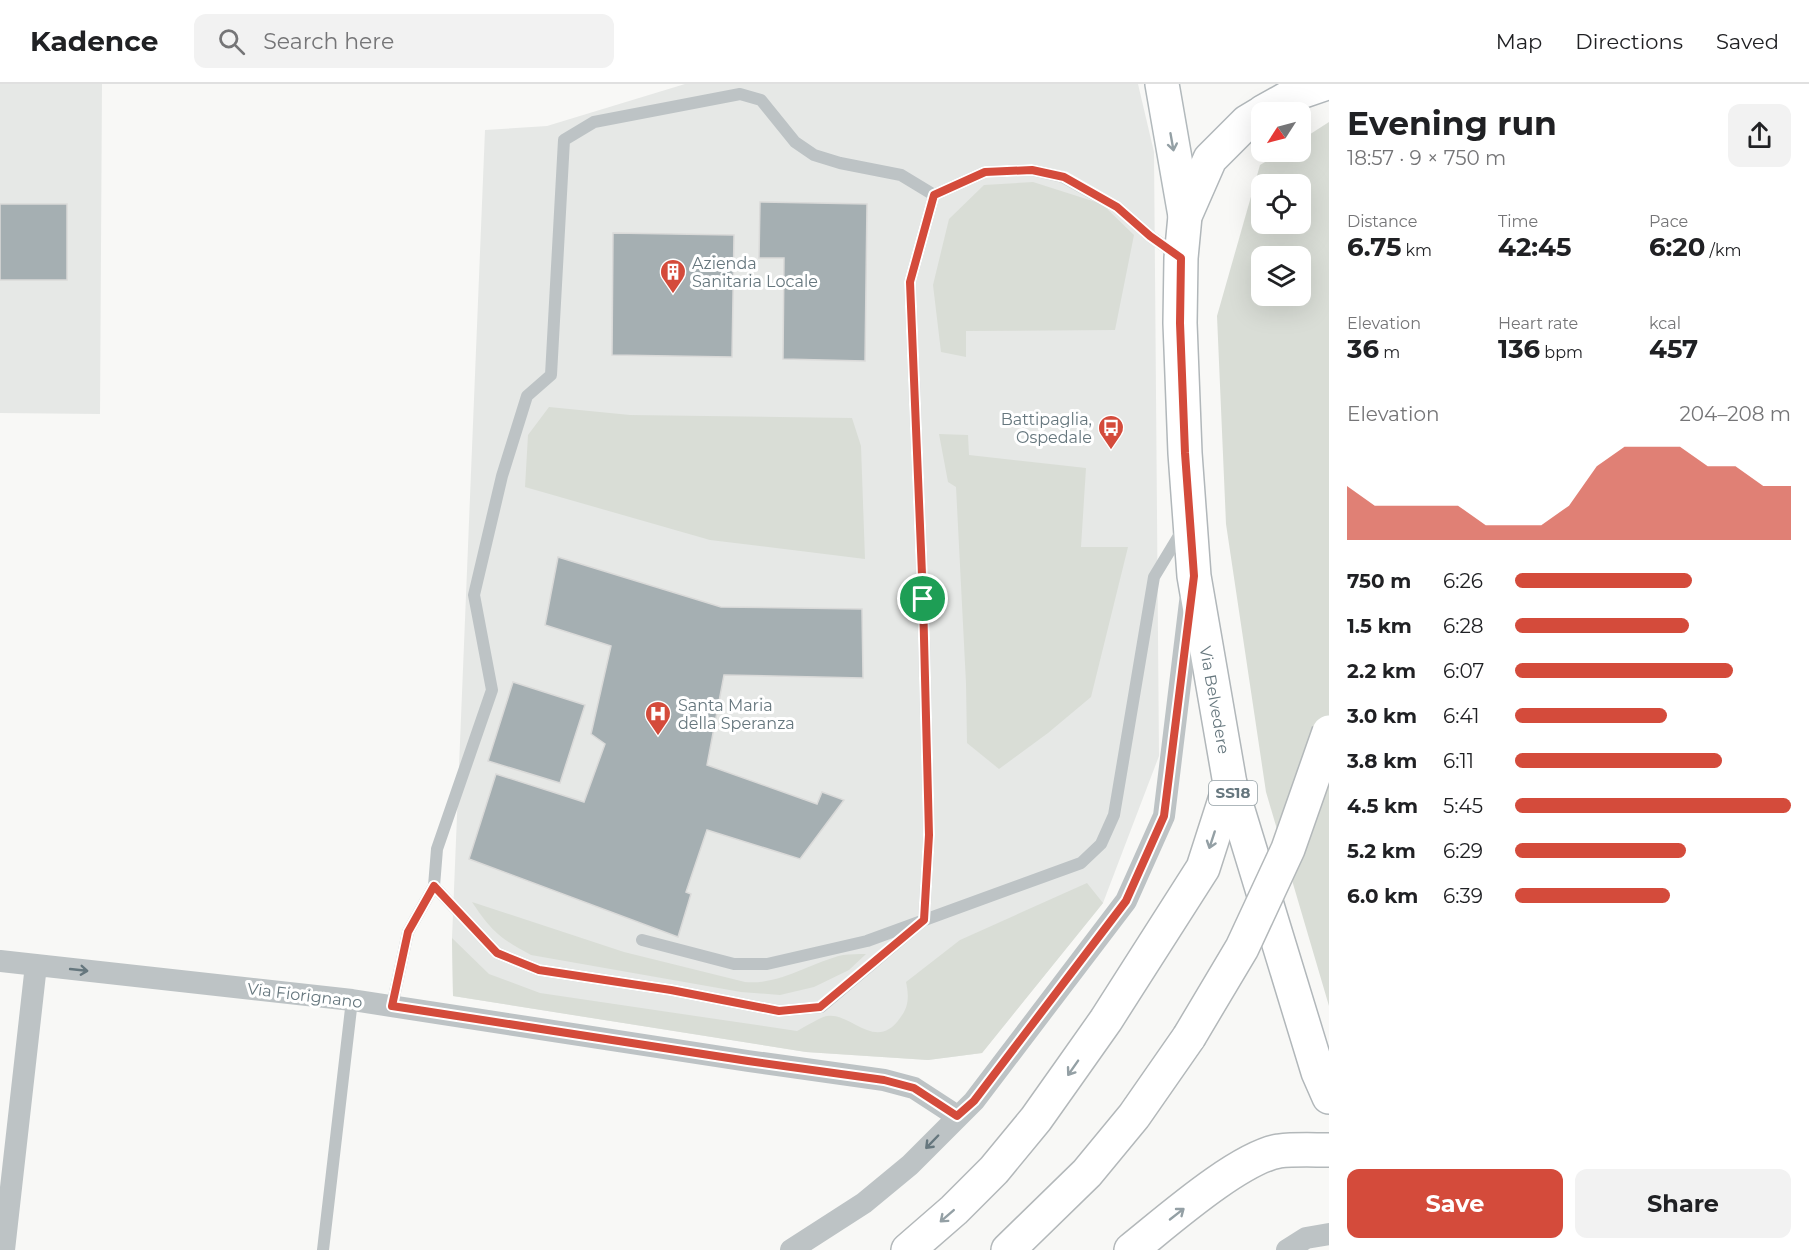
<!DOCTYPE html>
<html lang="en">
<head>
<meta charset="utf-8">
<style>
	:root { --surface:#fff; --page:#f2f2f2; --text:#202124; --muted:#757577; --line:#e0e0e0; --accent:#d44b3b }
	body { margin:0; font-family:Montserrat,sans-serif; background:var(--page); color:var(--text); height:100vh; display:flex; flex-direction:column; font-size:22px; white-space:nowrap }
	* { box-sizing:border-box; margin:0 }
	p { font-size:20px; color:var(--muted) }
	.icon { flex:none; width:33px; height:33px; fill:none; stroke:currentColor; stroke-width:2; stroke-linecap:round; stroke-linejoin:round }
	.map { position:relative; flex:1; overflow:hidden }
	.details { display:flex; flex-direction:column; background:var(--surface); width:480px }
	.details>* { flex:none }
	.needle { width:39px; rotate:234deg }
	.tools { position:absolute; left:1251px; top:18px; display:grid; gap:12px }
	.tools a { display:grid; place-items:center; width:60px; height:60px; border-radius:12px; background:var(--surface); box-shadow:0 6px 24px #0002; font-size:30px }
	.pin { position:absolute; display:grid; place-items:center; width:51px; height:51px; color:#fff; margin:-26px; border:3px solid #fff; border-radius:50%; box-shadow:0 2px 6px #0007 }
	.round { display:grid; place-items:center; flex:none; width:63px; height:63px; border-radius:12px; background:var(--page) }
	.head { display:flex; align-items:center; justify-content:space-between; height:102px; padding:0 18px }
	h1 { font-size:33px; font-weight:700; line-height:45px }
	.metrics { display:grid; grid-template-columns:repeat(3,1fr); gap:9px; height:102px; padding:6px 18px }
	.metrics div { display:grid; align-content:center }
	.metrics b { font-size:26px; font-weight:700 }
	.metrics small { font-size:16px; font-weight:400 }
	.metrics p { font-size:16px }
	.chart { height:168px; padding:12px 18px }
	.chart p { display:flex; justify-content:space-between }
	.chart svg { width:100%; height:108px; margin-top:6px; fill:var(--accent); opacity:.7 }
	.cta { display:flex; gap:12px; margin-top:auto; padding:12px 18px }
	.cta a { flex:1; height:69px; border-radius:12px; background:var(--accent); color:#fff; font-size:24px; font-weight:700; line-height:69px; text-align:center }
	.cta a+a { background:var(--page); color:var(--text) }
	ul { padding:0 18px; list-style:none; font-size:20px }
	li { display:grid; grid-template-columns:96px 72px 1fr; align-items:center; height:45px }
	li i { height:15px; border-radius:8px; background:var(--accent) }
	header { display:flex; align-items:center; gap:36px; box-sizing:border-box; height:84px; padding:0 30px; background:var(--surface); border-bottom:2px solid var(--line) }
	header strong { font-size:28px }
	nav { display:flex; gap:33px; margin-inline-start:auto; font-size:21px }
	.search { width:420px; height:54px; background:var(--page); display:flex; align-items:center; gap:15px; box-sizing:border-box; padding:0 21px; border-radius:12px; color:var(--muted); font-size:22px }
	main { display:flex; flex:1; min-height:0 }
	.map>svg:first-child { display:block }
	.built { fill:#e6e8e6 }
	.green { fill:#d9ddd6; fill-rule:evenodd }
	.building { fill:#a5afb2; stroke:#dadad9; stroke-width:1.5 }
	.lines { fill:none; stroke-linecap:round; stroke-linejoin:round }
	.secondary-casing { stroke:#b2b9bc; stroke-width:36 }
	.primary-casing { stroke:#b1b7ba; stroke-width:36 }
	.motorway-casing { stroke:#b3b8ba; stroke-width:36 }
	.service { stroke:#bdc3c5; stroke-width:12 }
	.minor { stroke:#bdc3c5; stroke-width:22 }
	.secondary { stroke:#fff; stroke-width:33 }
	.primary { stroke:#fff; stroke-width:33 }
	.motorway { stroke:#fff; stroke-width:33 }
	.motorway-bridge-casing { stroke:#b3b8ba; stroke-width:36; stroke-linecap:butt }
	.motorway-bridge { stroke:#fff; stroke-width:33 }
	.oneway { stroke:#94a0a5 }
	.oneway2 { stroke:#66777e }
	.route-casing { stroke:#fff; stroke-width:12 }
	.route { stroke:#d44b3b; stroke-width:8 }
	.labels { text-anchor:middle; stroke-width:6; stroke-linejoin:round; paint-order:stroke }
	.shield { fill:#fff; stroke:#94a0a5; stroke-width:1.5 }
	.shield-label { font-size:15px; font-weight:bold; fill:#66777e }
	.poi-label { font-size:16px; fill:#66777e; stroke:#fff; text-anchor:start }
	.street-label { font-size:16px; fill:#66777e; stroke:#fff }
</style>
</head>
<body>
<header>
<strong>Kadence</strong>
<div class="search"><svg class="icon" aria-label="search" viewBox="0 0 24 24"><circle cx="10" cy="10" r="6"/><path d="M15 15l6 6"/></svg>Search here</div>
<nav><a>Map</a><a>Directions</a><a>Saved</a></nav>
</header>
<main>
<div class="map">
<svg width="1329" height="1166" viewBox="0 0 1329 1166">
	<rect width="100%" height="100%" fill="#f8f8f6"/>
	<path class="built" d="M0,0H102L100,330L0,329Z
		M685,0H1138L1154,68L1159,672L1103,819L982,969L928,976L806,968L453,912L452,854L485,46L547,42Z"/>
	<path class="green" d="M1329,38V922L1266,708L1226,440L1217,232L1260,81L1282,68H1300L1301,56ZM1262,100H1300V140H1262ZM1262,172H1300V212H1262Z
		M1033,98L1102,120L1134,151L1115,246L966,247V273L941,268L933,201L949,135L984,101Z
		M549,323L630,331L852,334L861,362L865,475L710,456L525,403L528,351Z
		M939,350L968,351L969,371L1086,384L1081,463H1128L1091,613L1048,649L999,685L967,659L966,599L956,403L948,398Z
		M1087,799L1103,819L982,969L928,976L806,968L453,912L452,854L489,890L540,909L797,947C805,943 820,933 827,932C851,928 876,969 900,934C909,923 909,912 906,898L960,856Z
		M472,818L624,868L745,898C781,901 809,879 843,871C850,870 859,870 866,870L849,886L814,903L780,911L741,908L531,871C501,855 491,847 472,818Z"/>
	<path class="building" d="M760,118L867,120L865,277L783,275L784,174H759Z
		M0,120H67V196H0Z
		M613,149L734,151L732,273L612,271Z
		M558,473L721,523L862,525L863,594L724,591L707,681L817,720L822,708L844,716L800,775L707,746L686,808L691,810L678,853L469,775L496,690L584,718L605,660L591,650L611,562L545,541Z
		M513,598L585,621L560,699L488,677Z"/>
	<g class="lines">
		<defs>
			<path id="secondary" d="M1162,0L1185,132"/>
			<path id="primary" d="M1263,28L1295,10L1324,0
				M1262,29L1247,38L1210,75L1185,132L1181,174L1180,239L1185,369L1194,492L1230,700L1318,988L1329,1013"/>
			<path id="motorway" d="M908,1166L954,1126L994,1086L1036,1035L1070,987L1106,936L1203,784L1230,700
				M1008,1166L1087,1089L1134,1032L1189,953
				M1131,1166C1165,1139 1238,1074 1279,1067C1295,1065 1313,1066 1329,1066"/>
		</defs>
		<use href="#secondary" class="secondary-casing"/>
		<use href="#primary" class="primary-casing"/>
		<use href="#motorway" class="motorway-casing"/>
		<path class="service" d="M434,802L437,765L492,606L474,511L502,392L527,312L551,291L564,56L594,38L740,10L761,16L795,58L814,71L840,79L901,91L934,111L985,88L1032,86L1063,93L1117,123L1150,152L1177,171
			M642,856L734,880H767L867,857L1081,779L1101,760L1114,731L1154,493L1183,445
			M392,922L408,848L434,802L497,869L539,886L671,906L779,927L821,923L924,836L929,751L923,515L910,198L934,111
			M323,1166L352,916"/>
		<path class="minor" d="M0,877L352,916L748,977L884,996L914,1004L957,1032
			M4,1166L36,881
			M791,1166L864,1119L910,1081L974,1017L1126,817L1164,732L1190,518
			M1287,1166L1306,1154L1329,1150"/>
		<use href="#secondary" class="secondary"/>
		<use href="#primary" class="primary"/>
		<use href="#motorway" class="motorway"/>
		<defs>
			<path id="motorway-bridge" d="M1189,953L1242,864L1288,765L1329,648"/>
		</defs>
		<use href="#motorway-bridge" class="motorway-bridge-casing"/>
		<use href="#motorway-bridge" class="motorway-bridge"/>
	</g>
	<defs><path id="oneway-shaft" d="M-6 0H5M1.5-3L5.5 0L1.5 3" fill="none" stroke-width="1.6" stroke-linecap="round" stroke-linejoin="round" transform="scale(1.5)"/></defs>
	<g class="oneway">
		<use href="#oneway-shaft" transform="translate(1172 58) rotate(80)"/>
		<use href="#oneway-shaft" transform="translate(1212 756) rotate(108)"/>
		<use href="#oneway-shaft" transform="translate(1073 984) rotate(125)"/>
		<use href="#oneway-shaft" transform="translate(1177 1130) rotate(-38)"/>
		<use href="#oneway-shaft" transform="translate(947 1132) rotate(139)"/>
	</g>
	<g class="oneway2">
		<use href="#oneway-shaft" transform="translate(79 886) rotate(6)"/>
		<use href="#oneway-shaft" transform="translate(932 1058) rotate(134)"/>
	</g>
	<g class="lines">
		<defs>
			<path id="route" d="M1032,86L1064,93L1117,123L1150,152L1181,174L1180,239L1185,369L1194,492L1164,732L1126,817L974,1017L957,1032L914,1004L884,996L748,977L392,922L408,848L434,802L497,869L539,886L671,906L779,927L820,923L924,836L929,751L923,515L910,198L934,111L985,88Z"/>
		</defs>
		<use href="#route" class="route-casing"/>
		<use href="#route" class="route"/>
	</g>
	<defs>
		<symbol id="building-pin" viewBox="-11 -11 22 30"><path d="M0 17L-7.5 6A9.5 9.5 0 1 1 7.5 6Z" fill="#d44b3b" stroke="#fff"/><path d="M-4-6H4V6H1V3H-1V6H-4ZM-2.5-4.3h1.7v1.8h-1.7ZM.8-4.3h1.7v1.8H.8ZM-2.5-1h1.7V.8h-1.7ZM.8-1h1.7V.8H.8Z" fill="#fff"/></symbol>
		<symbol id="bus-pin" viewBox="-11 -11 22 30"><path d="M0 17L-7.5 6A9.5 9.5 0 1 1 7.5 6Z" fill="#d44b3b" stroke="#fff"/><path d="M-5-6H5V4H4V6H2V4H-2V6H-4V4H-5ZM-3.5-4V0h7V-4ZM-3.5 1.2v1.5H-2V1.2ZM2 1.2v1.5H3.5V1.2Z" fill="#fff"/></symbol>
		<symbol id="hospital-pin" viewBox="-11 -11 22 30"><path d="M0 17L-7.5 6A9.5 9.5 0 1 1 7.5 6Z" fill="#d44b3b" stroke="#fff"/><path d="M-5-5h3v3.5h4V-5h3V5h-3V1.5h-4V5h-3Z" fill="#fff"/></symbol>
	</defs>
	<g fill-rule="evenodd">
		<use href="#building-pin" x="658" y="173" width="30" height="40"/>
		<use href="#bus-pin" x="1096" y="329" width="30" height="40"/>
		<use href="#hospital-pin" x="643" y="615" width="30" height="40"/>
	</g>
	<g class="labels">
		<rect class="shield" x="1209" y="697" width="48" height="24" rx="4.5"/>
		<g class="shield-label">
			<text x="1233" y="714">SS18</text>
		</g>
		<g class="poi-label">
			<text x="692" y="185">Azienda<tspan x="692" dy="18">Sanitaria Locale</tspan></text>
			<text x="1092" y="341" text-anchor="end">Battipaglia,<tspan x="1092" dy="18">Ospedale</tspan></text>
			<text x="678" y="627">Santa Maria<tspan x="678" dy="18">della Speranza</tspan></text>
		</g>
		<g class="street-label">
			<text transform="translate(1215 616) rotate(80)" y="6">Via Belvedere</text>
			<text transform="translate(305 911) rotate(7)" y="6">Via Fiorignano</text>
		</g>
	</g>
</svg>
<div class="tools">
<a><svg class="needle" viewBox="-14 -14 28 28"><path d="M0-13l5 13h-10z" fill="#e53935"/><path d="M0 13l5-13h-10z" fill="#757577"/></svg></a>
<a><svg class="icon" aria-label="locate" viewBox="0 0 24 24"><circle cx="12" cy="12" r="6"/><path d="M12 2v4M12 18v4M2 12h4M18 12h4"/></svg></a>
<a><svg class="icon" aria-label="layers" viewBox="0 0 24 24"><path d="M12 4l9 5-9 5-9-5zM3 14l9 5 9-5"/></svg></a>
</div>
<div class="pin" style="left:923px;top:515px;background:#1e9e55"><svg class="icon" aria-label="arrive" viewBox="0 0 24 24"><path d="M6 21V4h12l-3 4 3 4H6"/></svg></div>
</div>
<section class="details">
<div class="head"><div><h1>Evening run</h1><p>18:57 · 9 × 750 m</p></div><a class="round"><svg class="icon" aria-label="share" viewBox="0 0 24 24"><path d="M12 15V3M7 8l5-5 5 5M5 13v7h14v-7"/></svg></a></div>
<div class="metrics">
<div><p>Distance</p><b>6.75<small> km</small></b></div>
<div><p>Time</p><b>42:45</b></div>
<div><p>Pace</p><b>6:20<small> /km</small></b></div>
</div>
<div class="metrics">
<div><p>Elevation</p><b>36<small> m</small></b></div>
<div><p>Heart rate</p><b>136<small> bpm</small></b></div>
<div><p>kcal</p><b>457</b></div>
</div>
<div class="chart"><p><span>Elevation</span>204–208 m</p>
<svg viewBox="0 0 160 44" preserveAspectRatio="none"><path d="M0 44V22L10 30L20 30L30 30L40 30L50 38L60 38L70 38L80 30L90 14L100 6L110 6L120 6L130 14L140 14L150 22L160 22V44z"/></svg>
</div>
<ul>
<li><b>750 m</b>6:26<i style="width:64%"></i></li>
<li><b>1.5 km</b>6:28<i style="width:63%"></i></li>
<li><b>2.2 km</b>6:07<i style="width:79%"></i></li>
<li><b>3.0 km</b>6:41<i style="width:55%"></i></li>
<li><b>3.8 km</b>6:11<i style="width:75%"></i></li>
<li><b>4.5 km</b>5:45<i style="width:100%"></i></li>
<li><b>5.2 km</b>6:29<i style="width:62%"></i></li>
<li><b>6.0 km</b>6:39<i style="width:56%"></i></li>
</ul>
<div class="cta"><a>Save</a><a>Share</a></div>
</section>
</main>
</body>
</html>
